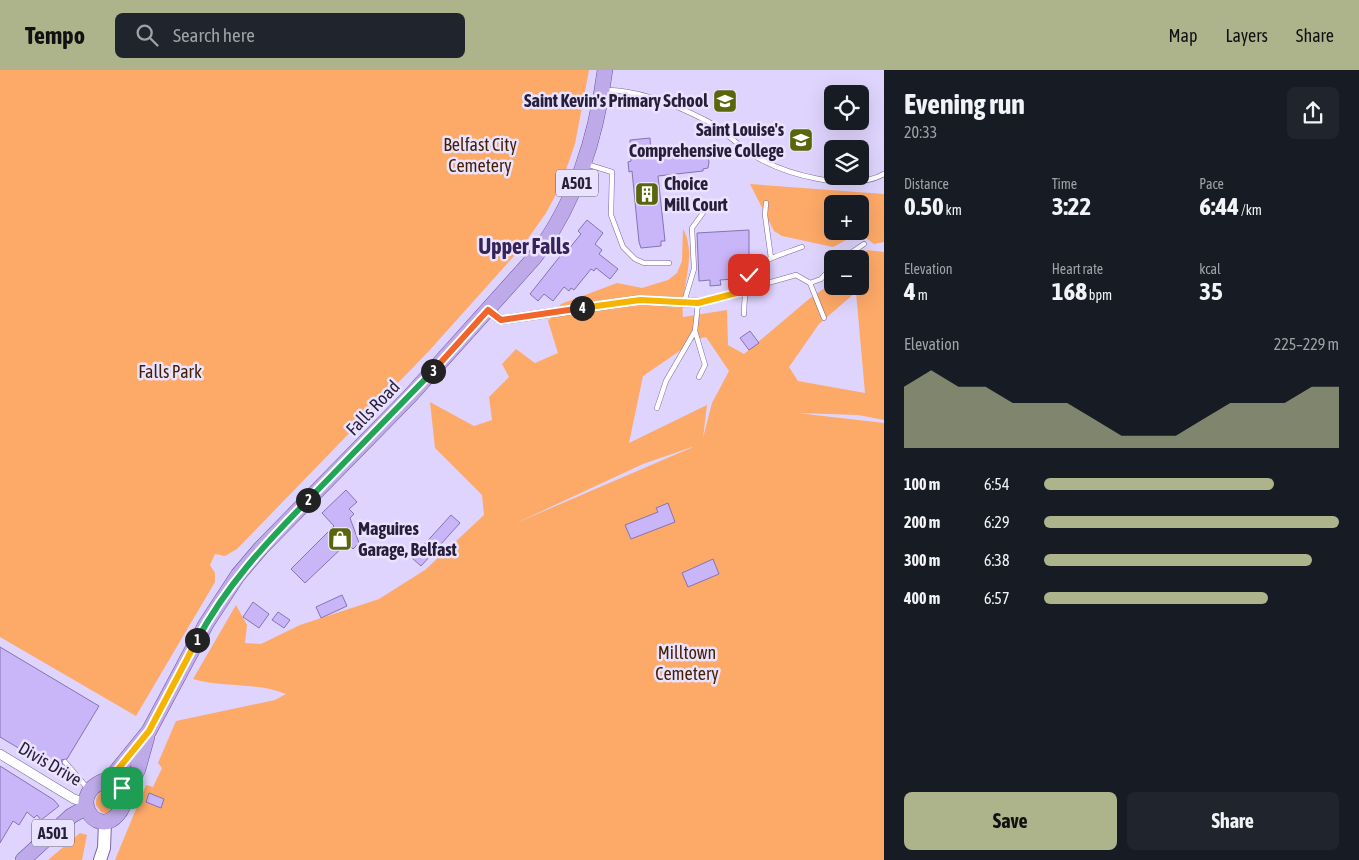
<!DOCTYPE html>
<html lang="en">
<head>
<meta charset="utf-8">
<style>
	:root { --surface:#171b24; --page:#20242c; --text:#f1f3f6; --muted:#9ea1a6; --accent:#adb48c }
	body { margin:0; font-family:"Asap Condensed",sans-serif; background:var(--page); color:var(--text); height:100vh; display:flex; flex-direction:column; font-size:19px; white-space:nowrap }
	* { box-sizing:border-box; margin:0 }
	p { font-size:16px; color:var(--muted) }
	.icon { flex:none; width:28px; height:28px; fill:none; stroke:currentColor; stroke-width:2; stroke-linecap:round; stroke-linejoin:round }
	.map { position:relative; flex:1; overflow:hidden }
	.side { display:flex; flex-direction:column; background:var(--surface); width:475px }
	.side>* { flex:none }
	.controls { position:absolute; left:824px; top:15px; display:grid; gap:10px }
	.controls a { display:grid; place-items:center; width:45px; height:45px; border-radius:8px; background:var(--surface); box-shadow:0 5px 20px #0002; font-size:25px }
	.pin { position:absolute; display:grid; place-items:center; width:42px; height:42px; color:#fff; margin:-21px; border-radius:10px; box-shadow:0 2px 8px #0006 }
	.km { position:absolute; width:25px; height:25px; margin:-12px; border-radius:50%; background:#222; color:#fff; font-size:14px; line-height:25px; text-align:center }
	.round { display:grid; place-items:center; flex:none; width:52px; height:52px; border-radius:8px; background:var(--page) }
	.summary { display:flex; align-items:center; justify-content:space-between; height:85px; padding:0 20px }
	h1 { font-size:28px; font-weight:700; line-height:38px }
	.metrics { display:grid; grid-template-columns:repeat(3,1fr); gap:8px; height:85px; padding:5px 20px }
	.metrics div { display:grid; align-content:center }
	.metrics b { font-size:25px; font-weight:700 }
	.metrics small { font-size:14px; font-weight:400 }
	.metrics p { font-size:14px }
	.chart { height:140px; padding:10px 20px }
	.chart p { display:flex; justify-content:space-between }
	.chart svg { width:100%; height:90px; margin-top:5px; fill:var(--accent); opacity:.7 }
	.action { display:flex; gap:10px; margin-top:auto; padding:10px 20px }
	.action a { flex:1; height:58px; border-radius:8px; background:var(--accent); color:#111; font-size:20px; font-weight:700; line-height:58px; text-align:center }
	.action a+a { background:var(--page); color:var(--text) }
	ul { padding:0 20px; list-style:none; font-size:16px }
	li { display:grid; grid-template-columns:80px 60px 1fr; align-items:center; height:38px }
	li i { height:12px; border-radius:6px; background:var(--accent) }
	header { display:flex; align-items:center; gap:30px; box-sizing:border-box; height:70px; padding:0 25px; background:var(--accent); color:#111 }
	header strong { font-size:24px }
	nav { display:flex; gap:28px; margin-inline-start:auto; font-size:18px }
	.search { width:350px; height:45px; background:var(--page); display:flex; align-items:center; gap:12px; box-sizing:border-box; padding:0 18px; border-radius:8px; color:var(--muted); font-size:19px }
	main { display:flex; flex:1; min-height:0 }
	.map>svg:first-child { display:block }
	.green { fill:#fda968; fill-rule:evenodd }
	.building { fill:#c9b6f9; stroke:#8673b1 }
	.lines { fill:none; stroke-linecap:round; stroke-linejoin:round }
	.lane-casing { stroke:#7865a2; stroke-width:5.5 }
	.street-casing { stroke:#7865a2; stroke-width:10 }
	.secondary-casing { stroke:#7865a2; stroke-width:14 }
	.primary-casing { stroke:#6e54a2; stroke-width:16 }
	.lane { stroke:#fff; stroke-width:4.5 }
	.street { stroke:#fff; stroke-width:9 }
	.secondary { stroke:#fff; stroke-width:12 }
	.primary { stroke:#bfaae9; stroke-width:15 }
	.split-1-casing { stroke:#fff; stroke-width:10 }
	.split-2-casing { stroke:#fff; stroke-width:10 }
	.split-3-casing { stroke:#fff; stroke-width:10 }
	.split-4-casing { stroke:#fff; stroke-width:10 }
	.split-5-casing { stroke:#fff; stroke-width:10 }
	.split-1 { stroke:#f5b400; stroke-width:6 }
	.split-2 { stroke:#22a559; stroke-width:6 }
	.split-3 { stroke:#22a559; stroke-width:6 }
	.split-4 { stroke:#f0652b; stroke-width:6 }
	.split-5 { stroke:#f5b400; stroke-width:6 }
	.labels { text-anchor:middle; stroke-width:5; stroke-linejoin:round; paint-order:stroke }
	.shield { fill:#eae3ff; stroke:#625a74; stroke-width:1 }
	.shield-label { font-size:16px; font-weight:bold; fill:#271f39 }
	.poi-label { font-size:18px; font-weight:bold; fill:#271f39; stroke:#eae3ff; text-anchor:end }
	.park-label { font-size:18px; fill:#441f00; stroke:#eae3ff }
	.street-label { font-size:18px; fill:#271f39; stroke:#eae3ff }
	.district-label { font-size:22px; font-weight:bold; fill:#372259; stroke:#eae3ff }
</style>
</head>
<body>
<header>
<strong>Tempo</strong>
<div class="search"><svg class="icon" aria-label="search" viewBox="0 0 24 24"><circle cx="10" cy="10" r="6"/><path d="M15 15l6 6"/></svg>Search here</div>
<nav><a>Map</a><a>Layers</a><a>Share</a></nav>
</header>
<main>
<div class="map">
<svg width="884" height="790" viewBox="0 0 884 790">
	<rect width="100%" height="100%" fill="#dfd4fd"/>
	<path class="green" d="M0,0H589L575,74L560,117L546,143L522,177L428,282L237,479L225,486L215,484L210,495L215,503V512L136,646L0,567Z
		M750,114L884,124V172L874,174L859,163L833,177L782,166L774,161ZM832,134H860V161H832Z
		M683,159C698,185 680,219 683,247L727,240L728,275L744,284L809,229L832,213V216H860L859,189L867,180L884,182V350L858,345L797,343L884,353V790H115L146,715L153,717L162,698L158,693L176,651L275,630L286,624C256,612 224,618 193,609L236,535L247,555L245,573L261,574L300,555L379,529L425,500L484,445L482,425L435,378L430,332L474,356L492,350L489,327L509,307L502,294L516,279L535,293L558,283L548,251L561,234L617,213L642,218L668,210L677,203L682,191ZM856,222L865,323L798,311L789,297L819,254ZM706,267L729,301L712,333L703,368L707,335L629,373L643,306L687,276V272ZM692,377H693L514,454L643,394Z
		M111,717L118,726L114,740L107,744L101,742L96,735C95,725 102,719 111,717Z
		M80,763L87,765L82,790H48Z"/>
	<path class="building" d="M650,68L651,82L702,76V79H707L709,92L708,98L703,99V101L658,106L665,171H661V176L641,178L639,172L632,101L629,102L628,92L631,91V86L630,70Z
		M587,150L603,163L595,174L602,180L599,184L618,199L610,209L596,198L594,201L591,199L574,220L571,218L569,221L564,217L553,231L544,224L538,231L530,224L561,185L563,186L581,164L578,161Z
		M749,160V199L732,200L733,209L720,210L721,215L710,216V210L699,211L697,163Z
		M750,261L759,273L749,280L740,268Z
		M346,420L357,432L349,439L354,444L350,448L359,473L353,479L347,473L305,513L291,499L334,456L322,443Z
		M668,433L675,452L631,469L625,455L658,442L656,438Z
		M451,445L460,453L421,496L412,488Z
		M713,489L719,504L688,517L682,503Z
		M342,525L347,536L321,548L316,537Z
		M253,532L269,544L259,558L243,547Z
		M278,542L290,550L284,558L272,550Z
		M0,577L99,636L67,689L61,690L63,696L59,702L0,667Z
		M0,696L54,730L59,736L41,750L37,745L34,748L27,742L19,755L13,751L0,773Z
		M149,723L164,729L161,738L146,732Z"/>
	<g class="lines">
		<defs>
			<path id="lane" d="M606,20C639,20 678,36 707,51C724,60 737,75 753,85C784,104 850,123 884,104
				M586,94L612,102L611,145L623,177L635,189L644,193H669
				M766,133L765,145L771,188
				M842,189L864,174
				M810,213L824,248
				M684,232L694,199L692,158L705,140
				M744,244C745,192 758,193 802,177
				M695,261L705,295L699,307
				M657,338L666,311L695,261L698,233L796,205L810,213L821,209L832,197
				M65,692L89,720"/>
			<path id="street" d="M488,240L501,250L639,230L698,233
				M0,684L74,729L84,732"/>
			<path id="secondary" d="M100,790L104,778L105,752"/>
			<path id="primary" d="M110,709L149,661L206,554L238,505L261,478L410,326L534,188C576,132 596,69 605,0
				M110,709L122,718C125,728 125,736 118,744C96,771 63,721 110,709Z
				M125,727L138,699L147,667
				M23,790L71,746L85,738"/>
		</defs>
		<use href="#lane" class="lane-casing"/>
		<use href="#street" class="street-casing"/>
		<use href="#secondary" class="secondary-casing"/>
		<use href="#primary" class="primary-casing"/>
		<use href="#lane" class="lane"/>
		<use href="#street" class="street"/>
		<use href="#secondary" class="secondary"/>
		<use href="#primary" class="primary"/>
	</g>
	<g class="lines">
		<defs>
			<path id="split-1" d="M122,718L110,709L149,661L197,570"/>
			<path id="split-2" d="M197,570C226,516 265,474 308,430"/>
			<path id="split-3" d="M308,430L433,301"/>
			<path id="split-4" d="M433,301L488,240L501,250L582,238"/>
			<path id="split-5" d="M582,238L640,230L698,233L744,221L749,205"/>
		</defs>
		<use href="#split-1" class="split-1-casing"/>
		<use href="#split-2" class="split-2-casing"/>
		<use href="#split-3" class="split-3-casing"/>
		<use href="#split-4" class="split-4-casing"/>
		<use href="#split-5" class="split-5-casing"/>
		<use href="#split-1" class="split-1"/>
		<use href="#split-2" class="split-2"/>
		<use href="#split-3" class="split-3"/>
		<use href="#split-4" class="split-4"/>
		<use href="#split-5" class="split-5"/>
	</g>
	<defs>
		<symbol id="school-square" viewBox="-11 -11 22 22"><rect x="-9" y="-9" width="18" height="18" rx="4" fill="#5a660b" stroke="#eae3ff"/><path d="M0-5L7-2L0 1L-7-2ZM-4 1L0 2.5L4 1V4Q0 6-4 4Z" fill="#fff"/></symbol>
		<symbol id="building-square" viewBox="-11 -11 22 22"><rect x="-9" y="-9" width="18" height="18" rx="4" fill="#5a660b" stroke="#eae3ff"/><path d="M-4-6H4V6H1V3H-1V6H-4ZM-2.5-4.3h1.7v1.8h-1.7ZM.8-4.3h1.7v1.8H.8ZM-2.5-1h1.7V.8h-1.7ZM.8-1h1.7V.8H.8Z" fill="#fff"/></symbol>
		<symbol id="shop-square" viewBox="-11 -11 22 22"><rect x="-9" y="-9" width="18" height="18" rx="4" fill="#5a660b" stroke="#eae3ff"/><path d="M-5-2.5h2.3a2.7 3.5 0 0 1 5.4 0H5L5.5 6h-11ZM-1.5-2.5h3a1.5 2.3 0 0 0-3 0Z" fill="#fff"/></symbol>
	</defs>
	<g fill-rule="evenodd">
		<use href="#school-square" x="711" y="17" width="28" height="28"/>
		<use href="#school-square" x="787" y="56" width="28" height="28"/>
		<use href="#building-square" x="633" y="110" width="28" height="28"/>
		<use href="#shop-square" x="326" y="455" width="28" height="28"/>
	</g>
	<g class="labels">
		<g class="shield">
			<rect x="556" y="99.5" width="42" height="27" rx="4"/>
			<rect x="32" y="749.5" width="42" height="27" rx="4"/>
		</g>
		<g class="shield-label">
			<text x="577" y="119">A501</text>
			<text x="53" y="769">A501</text>
		</g>
		<g class="poi-label">
			<text x="708" y="37">Saint Kevin's Primary School</text>
			<text x="784" y="66">Saint Louise's<tspan x="784" dy="21">Comprehensive College</tspan></text>
			<text x="664" y="120" text-anchor="start">Choice<tspan x="664" dy="21">Mill Court</tspan></text>
			<text x="358" y="465" text-anchor="start">Maguires<tspan x="358" dy="21">Garage, Belfast</tspan></text>
		</g>
		<g class="park-label">
			<text x="480" y="81">Belfast City<tspan x="480" dy="21">Cemetery</tspan></text>
			<text x="170" y="308">Falls Park</text>
			<text x="687" y="589">Milltown<tspan x="687" dy="21">Cemetery</tspan></text>
		</g>
		<g class="street-label">
			<text transform="translate(373 338) rotate(-46)" y="6">Falls Road</text>
			<text transform="translate(50 694) rotate(30)" y="6">Divis Drive</text>
		</g>
		<g class="district-label">
			<text x="524" y="184">Upper Falls</text>
		</g>
	</g>
</svg>
<div class="controls">
<a><svg class="icon" aria-label="locate" viewBox="0 0 24 24"><circle cx="12" cy="12" r="6"/><path d="M12 2v4M12 18v4M2 12h4M18 12h4"/></svg></a>
<a><svg class="icon" aria-label="layers" viewBox="0 0 24 24"><path d="M12 4l9 5-9 5-9-5zM3 14l9 5 9-5"/></svg></a>
<a>+</a>
<a>−</a>
</div>
<div class="pin" style="left:122px;top:718px;background:#1e9e55"><svg class="icon" aria-label="arrive" viewBox="0 0 24 24"><path d="M6 21V4h12l-3 4 3 4H6"/></svg></div>
<div class="pin" style="left:749px;top:205px;background:#d93025"><svg class="icon" aria-label="check" viewBox="0 0 24 24"><path d="M5 12l5 5 9-10"/></svg></div>
<b class="km" style="left:197px;top:570px">1</b>
<b class="km" style="left:308px;top:430px">2</b>
<b class="km" style="left:433px;top:301px">3</b>
<b class="km" style="left:582px;top:238px">4</b>
</div>
<section class="side">
<div class="summary"><div><h1>Evening run</h1><p>20:33</p></div><a class="round"><svg class="icon" aria-label="share" viewBox="0 0 24 24"><path d="M12 15V3M7 8l5-5 5 5M5 13v7h14v-7"/></svg></a></div>
<div class="metrics">
<div><p>Distance</p><b>0.50<small> km</small></b></div>
<div><p>Time</p><b>3:22</b></div>
<div><p>Pace</p><b>6:44<small> /km</small></b></div>
</div>
<div class="metrics">
<div><p>Elevation</p><b>4<small> m</small></b></div>
<div><p>Heart rate</p><b>168<small> bpm</small></b></div>
<div><p>kcal</p><b>35</b></div>
</div>
<div class="chart"><p><span>Elevation</span>225–229 m</p>
<svg viewBox="0 0 160 44" preserveAspectRatio="none"><path d="M0 44V14L10 6L20 14L30 14L40 22L50 22L60 22L70 30L80 38L90 38L100 38L110 30L120 22L130 22L140 22L150 14L160 14V44z"/></svg>
</div>
<ul>
<li><b>100 m</b>6:54<i style="width:78%"></i></li>
<li><b>200 m</b>6:29<i style="width:100%"></i></li>
<li><b>300 m</b>6:38<i style="width:91%"></i></li>
<li><b>400 m</b>6:57<i style="width:76%"></i></li>
</ul>
<div class="action"><a>Save</a><a>Share</a></div>
</section>
</main>
</body>
</html>
